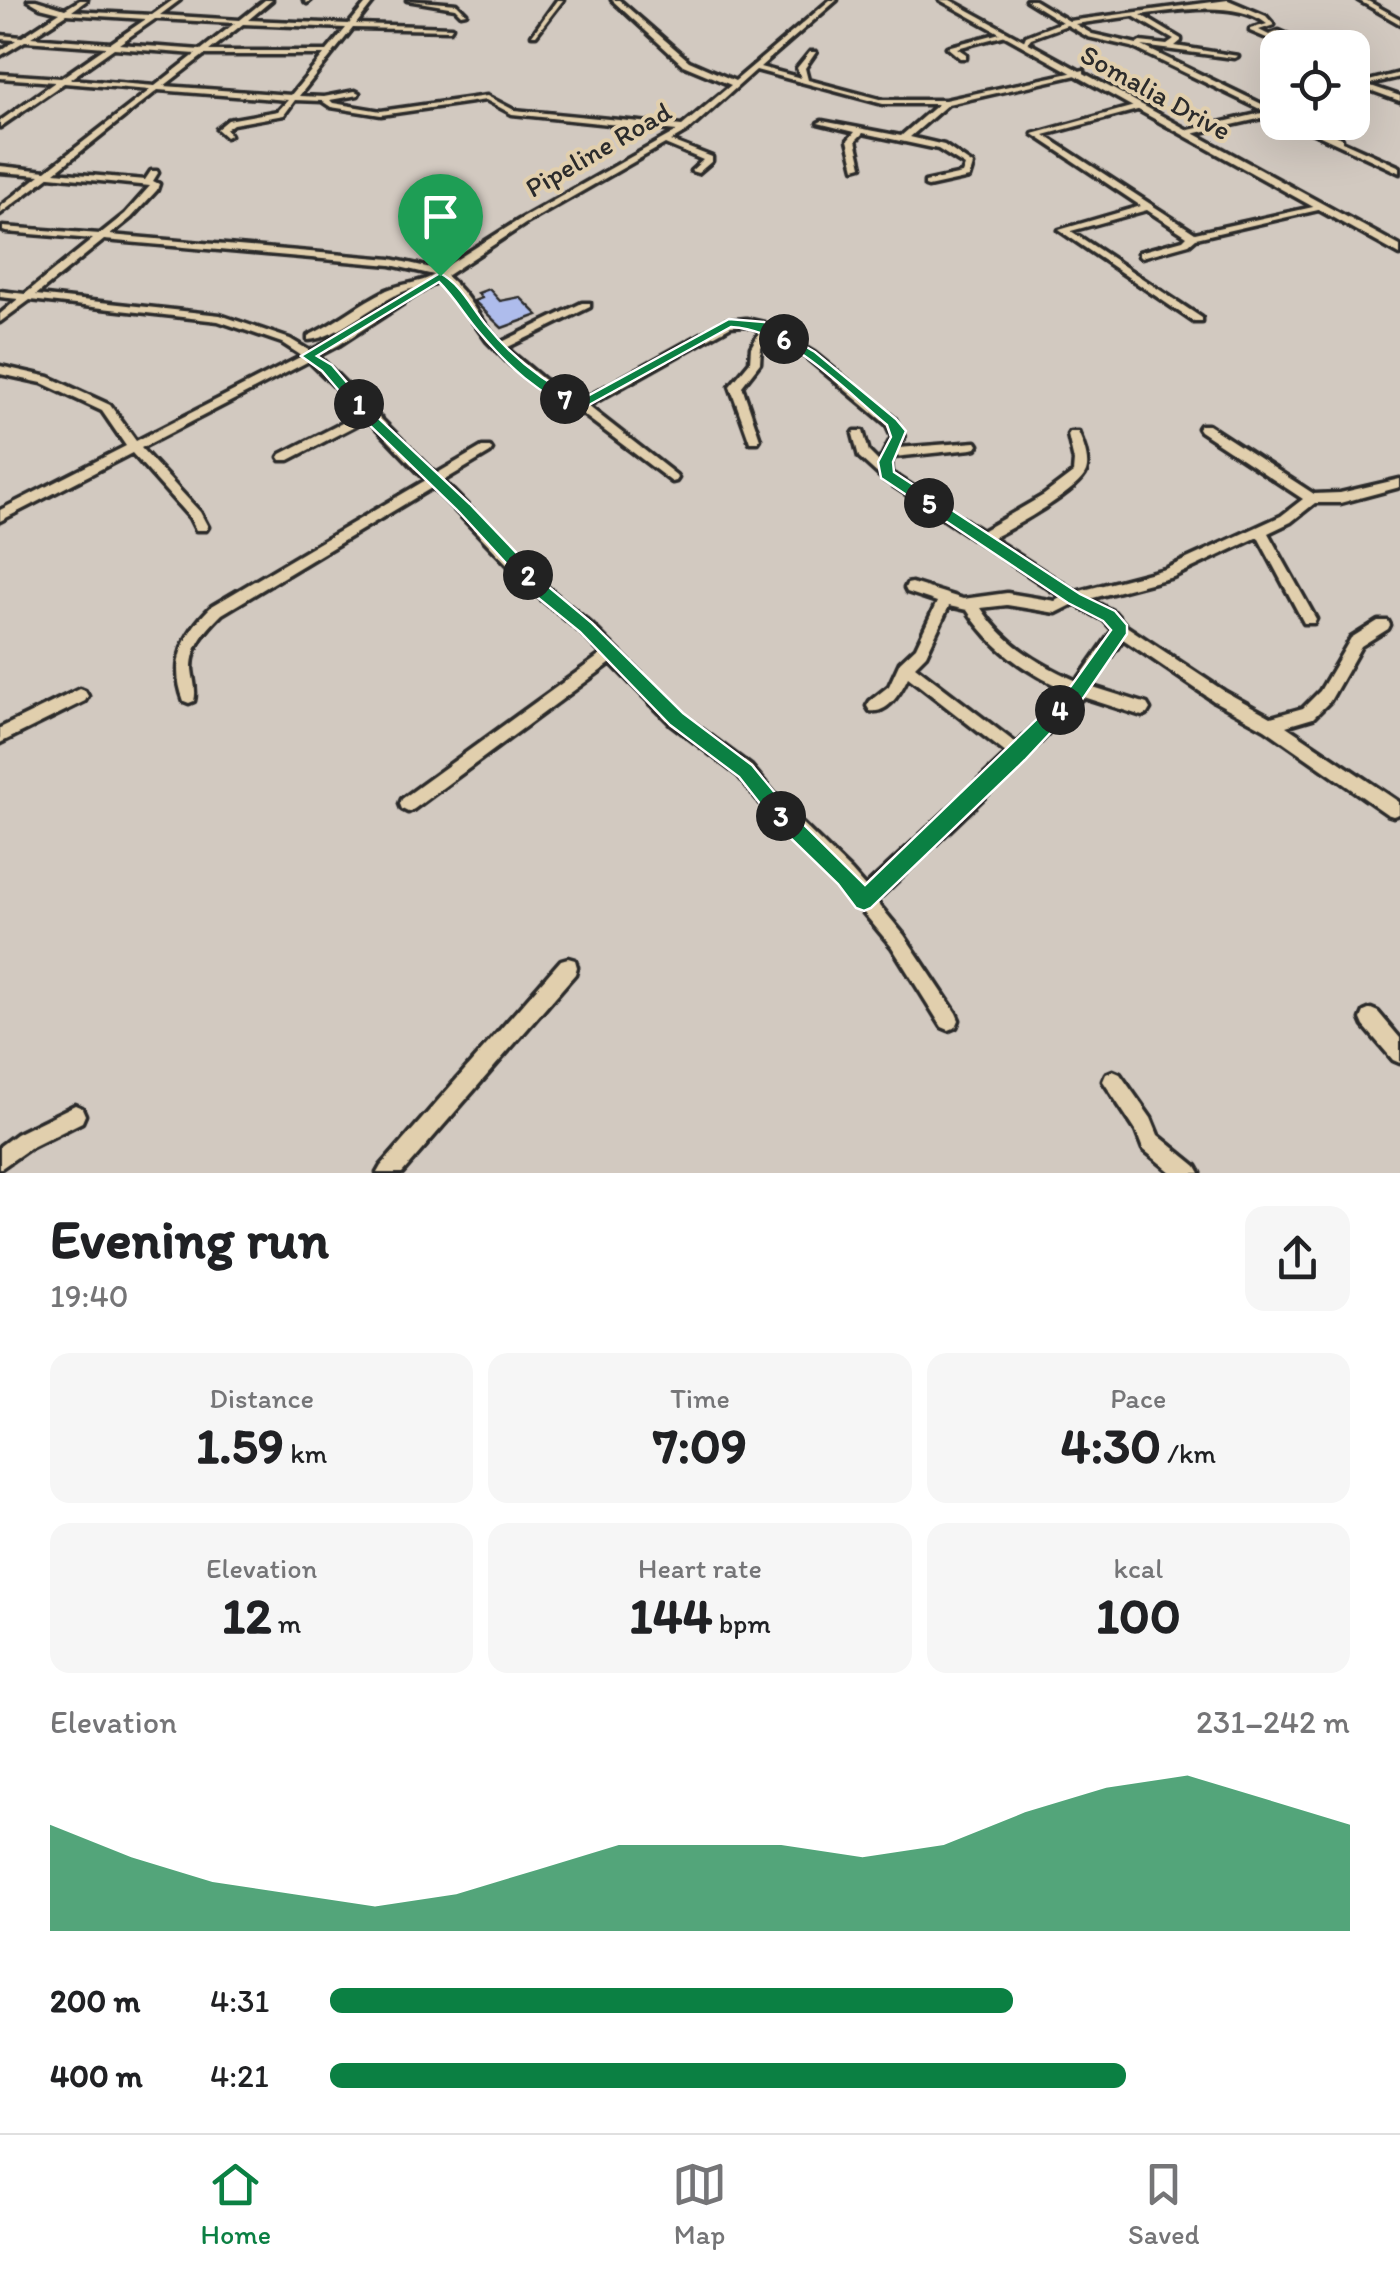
<!DOCTYPE html>
<html lang="en">
<head>
<meta charset="utf-8">
<style>
	:root { --surface:#fff; --page:#f6f6f6; --text:#202124; --muted:#757577; --line:#e0e0e0; --accent:#0b8043 }
	body { margin:0; font-family:Itim,sans-serif; background:var(--page); color:var(--text); height:100vh; display:flex; flex-direction:column; font-size:38px; white-space:nowrap }
	* { box-sizing:border-box; margin:0 }
	p { font-size:32px; color:var(--muted) }
	.icon { flex:none; width:55px; height:55px; fill:none; stroke:currentColor; stroke-width:2; stroke-linecap:round; stroke-linejoin:round }
	.map { position:relative; height:1173px; overflow:hidden }
	.panel { display:flex; flex-direction:column; background:var(--surface); flex:1 }
	.panel>* { flex:none }
	.buttons { position:absolute; left:1260px; top:30px; display:grid; gap:20px }
	.buttons a { display:grid; place-items:center; width:110px; height:110px; border-radius:20px; background:var(--surface); box-shadow:0 10px 40px #0002; font-size:50px }
	.pin { position:absolute; display:grid; place-items:center; width:85px; height:85px; color:#fff; margin:-102px -42px; border-radius:50% 50% 50% 0; rotate:-45deg; box-shadow:0 0 10px #0007 }
	.pin .icon { rotate:45deg }
	.km { position:absolute; width:50px; height:50px; margin:-25px; border-radius:50%; background:#222; color:#fff; font-size:28px; line-height:50px; text-align:center }
	.round { display:grid; place-items:center; flex:none; width:105px; height:105px; border-radius:20px; background:var(--page) }
	.headline { display:flex; align-items:center; justify-content:space-between; height:170px; padding:0 50px }
	h1 { font-size:55px; font-weight:800; line-height:75px }
	.stats { display:grid; grid-template-columns:repeat(3,1fr); gap:15px; height:170px; padding:10px 50px }
	.stats div { display:grid; align-content:center; border-radius:20px; background:var(--page); text-align:center }
	.stats b { font-size:50px; font-weight:800 }
	.stats small { font-size:28px; font-weight:400 }
	.stats p { font-size:28px }
	.chart { height:280px; padding:20px 50px }
	.chart p { display:flex; justify-content:space-between }
	.chart svg { width:100%; height:180px; margin-top:10px; fill:var(--accent); opacity:.7 }
	ul { padding:0 50px; list-style:none; font-size:32px }
	li { display:grid; grid-template-columns:160px 120px 1fr; align-items:center; height:75px }
	li i { height:25px; border-radius:12px; background:var(--accent) }
	.dock { display:flex; justify-content:space-around; align-items:center; height:140px; border-top:2px solid var(--line); background:var(--surface); font-size:28px; color:var(--muted) }
	.dock a { display:grid; justify-items:center; gap:5px }
	.dock .active { color:var(--accent) }
	.map>svg:first-child { display:block }
	.building { fill:#aebcec; stroke:#2b2b2b; stroke-width:2.5 }
	.lines { fill:none; stroke-linecap:round; stroke-linejoin:round }
	.minor-casing { stroke:#2b2b2b; stroke-width:7 }
	.major-casing { stroke:#2b2b2b; stroke-width:7 }
	.minor { fill:#e1cfad; fill-rule:evenodd }
	.major { fill:#e1cfad; fill-rule:evenodd }
	.route { fill:#0b8043; stroke:#fff; stroke-width:2.5; fill-rule:evenodd }
	.labels { text-anchor:middle; stroke-width:8; stroke-linejoin:round; paint-order:stroke }
	.far-street-label { font-size:28px; fill:#2b2b2b; stroke:#e1cfad }
</style>
</head>
<body>
<div class="map">
<svg width="1400" height="1173" viewBox="0 0 1400 1173">
	<rect width="100%" height="100%" fill="#d2c9c0"/>
	<filter id="ink" filterUnits="userSpaceOnUse"><feTurbulence type="fractalNoise" baseFrequency=".01" numOctaves="2"/><feDisplacementMap in="SourceGraphic" scale="20" xChannelSelector="R" yChannelSelector="G"/><feConvolveMatrix kernelMatrix="1 2 1 2 8 2 1 2 1" color-interpolation-filters="sRGB"/></filter>
	<g filter="url(#ink)">
		<path class="building" d="M489,289L500,301L520,297L538,315L502,328L474,301L482,298L478,293Z"/>
		<g class="lines">
			<defs>
				<path id="minor" d="M28,0H36L65,9L80,0H87L72,11L152,15L173,0H180L160,15L240,20L265,0H272L248,20L349,24L369,0H375L356,24L452,27L450,30L353,28L299,96L324,97L355,91L359,93L358,95L330,100L333,103L381,111L487,96L514,110L682,126L731,85L683,65L612,0H619L689,61L735,81L830,0H837L760,67L801,78L797,68L810,52H816L805,68L808,80L883,100H945L1084,70V74H1081L948,104L910,137L944,145L973,165L969,178L928,187L925,186V182L962,174L965,166L938,149L863,133L856,140L862,166L855,168L848,140L855,132L818,123L822,121L901,136L938,104H883L756,70L688,131L671,141L712,157V161L698,173L691,171L703,160L665,144L525,224L446,276C469,294 481,322 500,343L582,303H590V307L506,348L543,379L580,401L725,321L746,319L764,323L814,353L895,419L904,437L898,448L976,442L978,445L976,448L972,449L894,457L891,462L892,473L982,531L1044,495L1073,473L1074,461L1068,435L1070,432H1078C1083,443 1090,460 1086,472C1079,491 1012,528 992,538L1076,592L1165,569L1281,516L1303,499L1200,431L1198,428L1200,425H1208L1314,494L1340,493L1400,479V487L1340,503H1315L1291,522L1268,533L1316,619L1314,623H1304L1258,537L1173,577L1089,599L1114,612L1126,626L1224,691L1271,717L1303,708L1320,691L1351,638L1378,621H1388L1390,625L1388,629L1361,646L1330,701L1313,718L1286,726L1399,802V814L1393,816L1387,814L1265,729L1214,701L1123,639L1090,686L1147,704L1150,709L1147,714L1142,716L1083,697L1024,759L876,901L904,935L956,1013L959,1020L956,1027L949,1030L942,1027L892,947L839,883L777,823L739,776L671,724L611,663L414,809L408,812L402,809L400,804L402,799L602,654L581,632L538,596L433,487L222,614C206,630 192,645 192,669C193,680 197,690 194,701L189,703L184,701C169,662 184,633 212,606L426,480L368,419L289,460H281L279,457L281,454L362,413L309,361L141,448L200,512L208,527L206,530H196L190,518L132,453L0,521V510L126,446L102,411L42,383L0,374V366L49,377L110,405L136,441L302,356L282,343L218,321L30,300L0,322V314L18,299L0,297V291L25,294L93,239L6,232L3,231V227L100,234L125,214L150,186L50,176L0,214V207L40,175L0,172V166L46,171L150,90L64,83L0,127V121L55,82L0,78V74L61,78L106,47L25,41L0,56V51L16,40L0,39V35L22,37L60,12L40,7ZM67,14L146,19L111,43L31,37ZM155,19H158L235,23L201,50L119,44ZM243,24L346,28L327,51H209ZM114,48L196,54L155,86L70,79ZM204,55H324L291,95L164,86ZM158,90L288,100L278,111L228,120L217,129L226,137L230,135L226,129L233,124L284,115L295,100L322,101L331,107L381,115L486,100L512,114L677,131L519,220L440,270L391,259L110,235L131,218L157,190L159,184L153,181L158,173L157,171H151L145,180L55,172ZM104,240L391,265L434,275C420,284 403,283 387,290C360,303 336,323 308,336V340C339,339 379,297 414,288L331,341L310,351L290,339L220,315L36,295ZM439,280L454,295L487,341L510,364L548,393L576,409L672,482L676,481L678,478L676,475L588,406L731,326L746,325L761,330L751,347L750,362L730,386L750,442H758L760,439L742,386L760,363L761,347L769,335L806,357L886,424L892,437L879,462L869,452L863,431H855L853,434L859,457L882,478L1062,597L1055,601L1007,593L963,599L912,583L907,584L905,588L907,592L937,602L916,647L900,662L889,686L870,701L867,706L870,711C888,714 901,692 908,677L1007,754L865,887L851,871L789,811L751,766L681,714L591,624L548,588L443,481L490,453L492,450L490,447H482L436,474L318,356L339,345ZM1074,604L1104,620L1113,630L1077,681C1039,664 1004,644 981,608L1007,605L1056,613ZM949,606L967,610C992,649 1026,673 1069,691L1017,744L915,666L926,655Z
					M304,0H311L307,3Z
					M407,0L457,4L466,13L461,14L455,8Z
					M557,0H563L536,35H532Z
					M1026,0H1034L1069,21L1228,0L1266,16L1274,25L1259,30L1269,35L1279,31L1302,41L1305,48H1298L1297,43L1279,35L1269,39L1250,31V29L1267,24C1236,0 1180,10 1141,15L1181,39V41L1175,46L1238,56L1234,58L1142,46L1270,108L1278,107L1276,115L1192,134L1188,132L1189,130L1266,112L1132,47L1088,37L1067,25L1031,38L1027,43H1023L1026,36L1062,22ZM1133,16L1174,40L1167,45L1140,42L1137,44L1092,34L1075,24Z
					M1358,0H1366L1400,19V24Z
					M1004,32L1006,35L957,48L966,54V58H960L947,47Z
					M1400,73V77L1365,85L1361,83Z
					M1368,85L1400,96V101L1367,89L1352,92V88Z
					M1138,105L1142,107L1141,109L1044,135L1195,233L1322,205L1327,208L1196,238L1189,244L1142,257L1139,256V252L1183,240L1187,236L1147,210L1071,231L1202,318V322H1194L1059,230L1141,206L1033,134Z
					M1290,122H1302L1342,138V141L1400,167V173Z
					M80,689L85,691L88,696L85,701L0,743V728Z
					M568,958L575,960L577,967L575,974L402,1173H377L381,1166L561,960Z
					M1371,1009L1378,1012L1400,1038V1063L1393,1060L1364,1026L1361,1019L1364,1012Z
					M1113,1071L1120,1074L1151,1118L1158,1135L1196,1166L1200,1173H1172L1143,1149L1136,1131L1103,1081L1106,1074Z
					M75,1105L82,1108L85,1115L82,1122L30,1148L0,1169V1146L16,1134Z"/>
				<path id="major" d="M940,0H950L1400,246V255Z"/>
			</defs>
			<use href="#minor" class="minor-casing"/>
			<use href="#major" class="major-casing"/>
			<use href="#minor" class="minor"/>
			<use href="#major" class="major"/>
		</g>
	</g>
	<path class="route" d="M440,273C462,285 471,307 487,326C513,358 544,382 580,400L729,319L764,322L815,352L896,419L906,431L893,462L894,472L1080,594L1115,611L1127,625V634L1084,697L1025,760L871,908L864,911L856,908L838,884L776,824L739,777L670,725L580,632L537,597L459,512L362,418L322,371L301,356ZM439,282C455,298 465,316 479,332C507,365 539,396 580,410L731,327C792,331 842,388 887,425L891,437L878,462L881,478L1068,603L1103,621L1111,630L1071,686L865,885L790,811L752,765L683,713L592,623L549,587L470,504L372,412L332,365L317,356Z"/>
	<g class="labels">
		<g class="far-street-label">
			<text transform="translate(1156 92) rotate(29)" y="10">Somalia Drive</text>
			<text transform="translate(598 149) rotate(-30)" y="10">Pipeline Road</text>
		</g>
	</g>
</svg>
<div class="buttons">
<a><svg class="icon" aria-label="locate" viewBox="0 0 24 24"><circle cx="12" cy="12" r="6"/><path d="M12 2v4M12 18v4M2 12h4M18 12h4"/></svg></a>
</div>
<div class="pin" style="left:440px;top:276px;background:#1e9e55"><svg class="icon" aria-label="arrive" viewBox="0 0 24 24"><path d="M6 21V4h12l-3 4 3 4H6"/></svg></div>
<b class="km" style="left:359px;top:404px">1</b>
<b class="km" style="left:528px;top:575px">2</b>
<b class="km" style="left:781px;top:816px">3</b>
<b class="km" style="left:1060px;top:710px">4</b>
<b class="km" style="left:929px;top:503px">5</b>
<b class="km" style="left:784px;top:339px">6</b>
<b class="km" style="left:565px;top:399px">7</b>
</div>
<section class="panel">
<div class="headline"><div><h1>Evening run</h1><p>19:40</p></div><a class="round"><svg class="icon" aria-label="share" viewBox="0 0 24 24"><path d="M12 15V3M7 8l5-5 5 5M5 13v7h14v-7"/></svg></a></div>
<div class="stats">
<div><p>Distance</p><b>1.59<small> km</small></b></div>
<div><p>Time</p><b>7:09</b></div>
<div><p>Pace</p><b>4:30<small> /km</small></b></div>
</div>
<div class="stats">
<div><p>Elevation</p><b>12<small> m</small></b></div>
<div><p>Heart rate</p><b>144<small> bpm</small></b></div>
<div><p>kcal</p><b>100</b></div>
</div>
<div class="chart"><p><span>Elevation</span>231–242 m</p>
<svg viewBox="0 0 160 44" preserveAspectRatio="none"><path d="M0 44V18L10 26L20 32L30 35L40 38L50 35L60 29L70 23L80 23L90 23L100 26L110 23L120 15L130 9L140 6L150 12L160 18V44z"/></svg>
</div>
<ul>
<li><b>200 m</b>4:31<i style="width:67%"></i></li>
<li><b>400 m</b>4:21<i style="width:78%"></i></li>
</ul>
</section>
<nav class="dock">
<a class="active"><svg class="icon" aria-label="home" viewBox="0 0 24 24"><path d="M3 11l9-7 9 7M6 9v11h12V9"/></svg>Home</a>
<a><svg class="icon" aria-label="map" viewBox="0 0 24 24"><path d="M3 6l6-2 6 2 6-2v14l-6 2-6-2-6 2zM9 4v14M15 6v14"/></svg>Map</a>
<a><svg class="icon" aria-label="saved" viewBox="0 0 24 24"><path d="M7 4h10v16l-5-4-5 4z"/></svg>Saved</a>
</nav>
</body>
</html>
